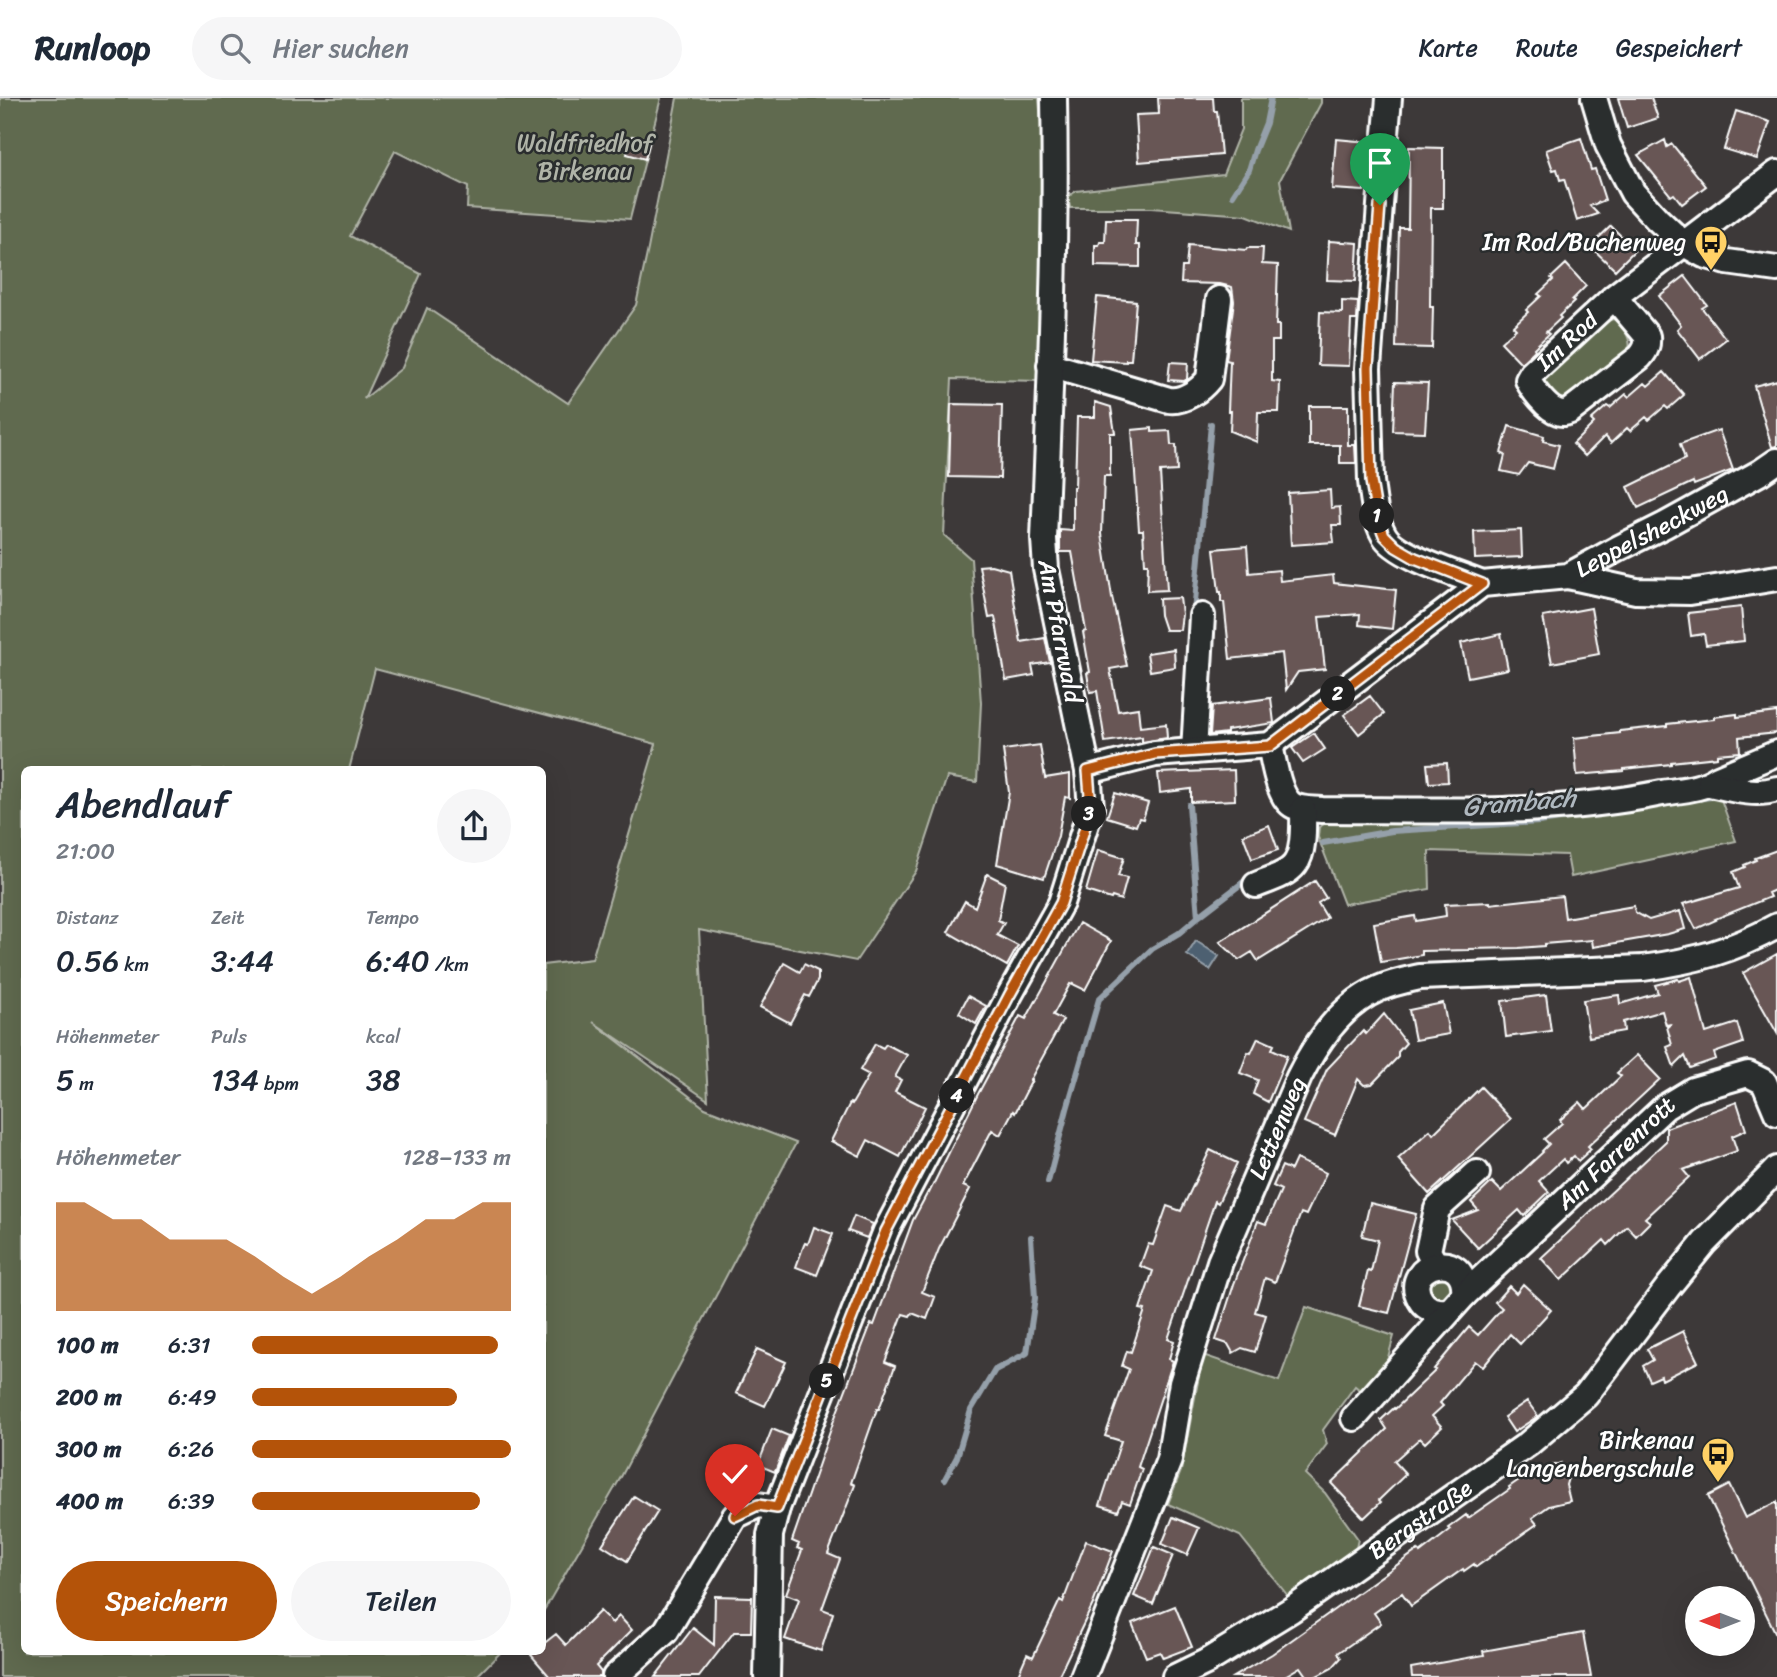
<!DOCTYPE html>
<html lang="de">
<head>
<meta charset="utf-8">
<style>
	:root { --surface:#fff; --page:#f6f6f7; --text:#1f2937; --muted:#747a83; --line:#e0e1e3; --accent:#b45309 }
	body { margin:0; font-family:Sriracha,sans-serif; background:var(--page); color:var(--text); height:100vh; display:flex; flex-direction:column; font-size:26px; white-space:nowrap }
	* { box-sizing:border-box; margin:0 }
	p { font-size:23px; color:var(--muted) }
	.icon { flex:none; width:38px; height:38px; fill:none; stroke:currentColor; stroke-width:2; stroke-linecap:round; stroke-linejoin:round }
	.map { position:relative; flex:1; overflow:hidden }
	.details { position:absolute; left:21px; top:668px; width:525px; height:889px; display:flex; flex-direction:column; background:var(--surface); border-radius:10px; box-shadow:0 7px 28px #0002 }
	.details>* { flex:none }
	.needle { width:46px; rotate:270deg }
	.controls { position:absolute; left:1685px; top:1488px; display:grid; gap:14px }
	.controls a { display:grid; place-items:center; width:70px; height:70px; border-radius:50%; background:var(--surface); box-shadow:0 7px 28px #0002; font-size:35px }
	.pin { position:absolute; display:grid; place-items:center; width:60px; height:60px; color:#fff; margin:-72px -30px; border-radius:50% 50% 50% 0; rotate:-45deg; box-shadow:0 0 7px #0007 }
	.pin .icon { rotate:45deg }
	.km { position:absolute; width:35px; height:35px; margin:-18px; border-radius:50%; background:#222; color:#fff; font-size:19px; line-height:35px; text-align:center }
	.round { display:grid; place-items:center; flex:none; width:74px; height:74px; border-radius:37px; background:var(--page) }
	.headline { display:flex; align-items:center; justify-content:space-between; height:119px; padding:0 35px }
	h1 { font-size:38px; font-weight:600; line-height:52px }
	.figures { display:grid; grid-template-columns:repeat(3,1fr); gap:10px; height:119px; padding:7px 35px }
	.figures div { display:grid; align-content:center }
	.figures b { font-size:30px; font-weight:600 }
	.figures small { font-size:19px; font-weight:400 }
	.figures p { font-size:19px }
	.chart { height:196px; padding:14px 35px }
	.chart p { display:flex; justify-content:space-between }
	.chart svg { width:100%; height:126px; margin-top:7px; fill:var(--accent); opacity:.7 }
	.primary-button { display:flex; gap:14px; margin-top:auto; padding:14px 35px }
	.primary-button a { flex:1; height:80px; border-radius:42px; background:var(--accent); color:#fff; font-size:28px; font-weight:600; line-height:80px; text-align:center }
	.primary-button a+a { background:var(--page); color:var(--text) }
	ul { padding:0 35px; list-style:none; font-size:23px }
	li { display:grid; grid-template-columns:112px 84px 1fr; align-items:center; height:52px }
	li i { height:18px; border-radius:9px; background:var(--accent) }
	header { display:flex; align-items:center; gap:42px; box-sizing:border-box; height:98px; padding:0 35px; background:var(--surface); border-bottom:2px solid var(--line) }
	header strong { font-size:33px }
	nav { display:flex; gap:38px; margin-inline-start:auto; font-size:24px }
	.search { width:490px; height:63px; background:var(--page); display:flex; align-items:center; gap:18px; box-sizing:border-box; padding:0 24px; border-radius:38px; color:var(--muted); font-size:26px }
	.map>svg:first-child { display:block }
	.green { fill:#616a50; stroke:#b0b4a8; stroke-width:2 }
	.water { fill:#4e6171; stroke:#95a0aa; stroke-width:2 }
	.lines { fill:none; stroke-linecap:round; stroke-linejoin:round }
	.stream { stroke:#95a0aa; stroke-width:6 }
	.building { fill:#685654; stroke:#fff; stroke-width:2 }
	.minor-casing { stroke:#fff; stroke-width:30 }
	.minor { stroke:#2a2d2e; stroke-width:24 }
	.route-casing { stroke:#fff; stroke-width:14 }
	.route { stroke:#b45309; stroke-width:9 }
	.labels { text-anchor:middle; stroke-width:5; stroke-linejoin:round; paint-order:stroke }
	.park-label { font-size:24px; fill:#b0b4a8; stroke:#2a2d2e }
	.poi-label { font-size:24px; fill:#fff; stroke:#2a2d2e; text-anchor:end }
	.street-label { font-size:24px; fill:#fff; stroke:#2a2d2e }
	.water-label { font-size:26px; font-style:italic; fill:#afb8bf; stroke:#2a2d2e }
</style>
</head>
<body>
<header>
<strong>Runloop</strong>
<div class="search"><svg class="icon" aria-label="search" viewBox="0 0 24 24"><circle cx="10" cy="10" r="6"/><path d="M15 15l6 6"/></svg>Hier suchen</div>
<nav><a>Karte</a><a>Route</a><a>Gespeichert</a></nav>
</header>
<div class="map">
<svg width="1777" height="1579" viewBox="0 0 1777 1579">
	<rect width="100%" height="100%" fill="#3d3939"/>
	<filter id="ink" filterUnits="userSpaceOnUse"><feTurbulence type="fractalNoise" baseFrequency=".0143" numOctaves="2"/><feDisplacementMap in="SourceGraphic" scale="14" xChannelSelector="R" yChannelSelector="G"/><feConvolveMatrix kernelMatrix="1 2 1 2 8 2 1 2 1" color-interpolation-filters="sRGB"/></filter>
	<g filter="url(#ink)">
		<path class="green" d="M0,0H661L630,121L467,110L468,89L395,53L350,138L421,176L364,301L402,270L427,210L568,305L636,207L648,151L677,0H1039C1048,94 1042,189 1040,283L952,281L944,437L971,461L981,605L977,684L947,679L916,773L856,863L699,832L708,1002L593,924L705,1010L796,1045L621,1379L543,1514V867L592,861L656,646L375,571L349,672H24V1554H501L476,1579H0Z
			M1241,0H1321V5L1280,82L1289,134L1246,117L1151,110H1070L1068,99L1076,93L1223,76L1241,31Z
			M1613,221C1622,226 1632,241 1629,251L1572,300L1559,303C1548,293 1539,284 1549,270L1608,223Z
			M1719,696L1736,743L1571,779L1567,757L1429,753L1430,791L1344,806L1318,739L1319,729L1328,724Z
			M1439,1176L1452,1181L1454,1195L1441,1204L1427,1194L1429,1182Z
			M1306,1209L1394,1238L1385,1270L1366,1297L1355,1288L1323,1332L1327,1346L1305,1376L1325,1395L1358,1441L1356,1450L1288,1498L1240,1438L1168,1406L1181,1373L1203,1257L1279,1283Z"/>
		<path class="water" d="M1196,843L1219,858L1210,872L1187,857Z"/>
		<g class="lines">
			<path class="stream" d="M1233,97L1249,72L1255,52L1266,25L1271,0
				M1194,515L1211,326
				M1696,701L1718,698
				M1189,707L1198,819
				M1323,745L1392,733L1539,724L1575,719
				M1048,1084L1067,1011L1099,901L1152,851L1179,835L1198,819L1250,779
				M945,1381L957,1359L971,1312L995,1272L1027,1255L1035,1200L1031,1139"/>
		</g>
		<path class="building" d="M1158,0H1213L1214,13H1217L1221,57L1139,64L1136,17L1159,16Z
			M1618,0H1651L1658,20L1627,30Z
			M1736,13L1770,24L1757,61L1724,51Z
			M632,38L650,42L645,61L627,56Z
			M1581,40L1591,72L1595,71L1605,102L1590,108L1598,116L1577,123L1564,81L1560,82L1557,71L1553,72L1546,52Z
			M1336,41L1368,44L1364,93L1332,91Z
			M1665,42L1667,49L1672,46L1706,88L1682,106L1674,96L1671,98L1638,57Z
			M1409,49L1443,50V110H1431L1430,209H1433L1432,250L1396,249L1399,130H1408Z
			M1106,121H1137L1136,147H1140V169L1095,168V147H1099L1100,144H1105Z
			M1611,128L1635,152L1615,172L1590,148Z
			M1329,143L1358,145L1356,183L1327,182Z
			M1188,147L1246,152L1247,150H1263L1262,166L1278,167L1276,227H1279V243H1272V283L1280,284L1279,314H1258L1257,344L1230,333L1231,313H1228L1230,263L1226,262L1234,203L1232,189L1220,186L1181,185L1182,169H1186Z
			M1566,166L1586,188L1572,202L1574,204L1559,218L1561,220L1546,234L1549,236L1534,250L1535,252L1521,265L1501,244L1516,231L1513,228L1528,214L1526,212L1541,198L1538,196L1553,182L1551,180Z
			M1685,178L1707,207L1702,210L1726,241L1700,261L1677,231L1681,227L1659,198Z
			M1097,199L1136,203L1131,262H1126V264L1091,262Z
			M1342,203L1358,204L1357,222H1351L1349,268L1318,267L1320,214L1342,215Z
			M1170,264L1188,265L1187,281L1184,283L1168,282Z
			M1664,274L1684,297L1668,311L1665,308L1649,322L1646,319L1630,333L1627,330L1611,345L1605,338L1585,358L1573,346L1594,325L1591,322L1607,308L1610,310L1626,296L1629,299L1645,285L1648,288Z
			M1777,282V348L1772,349L1754,288Z
			M1395,284L1428,285L1425,334L1393,333Z
			M1095,304L1111,309L1115,335H1110V378H1104L1102,436L1112,499L1127,568L1110,571L1118,613L1138,610L1140,629L1166,626L1167,640L1142,644V639L1105,644L1097,593L1090,594L1087,575L1090,574L1083,534L1086,533L1072,454H1060V432L1073,433V389H1075L1077,319H1095Z
			M951,306L1002,307L1000,380L949,379Z
			M1309,308H1348V347H1355L1356,365H1340V347H1309Z
			M1509,328L1544,338L1543,343L1559,347L1553,371L1528,365L1519,377L1501,373L1505,357L1501,355Z
			M1152,330V334L1170,333L1171,347H1176L1177,373L1160,374L1167,492L1147,493L1148,466H1145L1143,432H1139L1132,332Z
			M1719,332L1733,372L1694,387L1693,384L1638,410L1628,389L1685,361L1680,346Z
			M1330,392L1331,410L1340,409L1341,427H1332L1334,444L1291,447L1288,395Z
			M1521,432L1522,459L1475,461L1474,434Z
			M1247,448L1249,475L1279,472L1280,483L1333,477L1334,485L1396,492L1392,531L1359,527L1360,516L1319,519L1325,571L1298,574L1286,592L1282,555L1230,561L1224,504H1221V494H1219L1214,451Z
			M991,467L1009,472L1021,544L1045,540L1050,564L1032,567L1034,577L1006,582L995,519L989,520L979,468Z
			M1180,500L1182,516L1180,532H1165L1160,517L1159,501Z
			M1741,509L1744,543L1706,547L1704,536L1691,538L1688,515Z
			M1591,510L1599,556L1552,565L1543,519Z
			M1501,536L1508,571L1468,579L1461,545Z
			M1174,551L1175,569L1150,573L1147,555Z
			M1370,598L1384,616L1359,636L1344,617Z
			M1271,600L1274,625L1227,632V635L1210,637L1212,608Z
			M1777,614V635L1739,639L1740,654L1717,656V659L1671,664V666L1624,671V673L1577,677L1574,640L1620,635V633L1667,628V626L1714,621V619L1737,616V619Z
			M1314,635L1325,651L1303,665L1292,650Z
			M1040,647L1045,680L1070,676V700L1065,699L1058,738L1044,780L997,766L1009,694L1003,652Z
			M1447,665L1448,684L1429,685L1427,666Z
			M1234,672L1235,702L1191,704V691L1160,695L1158,675Z
			M1115,695L1148,705L1143,721L1139,720L1136,728L1107,719Z
			M1269,727L1278,752L1252,761L1243,737Z
			M1098,752L1124,760L1118,778L1127,780L1121,802L1112,799L1111,801L1086,793Z
			M1777,752V791L1768,795L1770,799L1715,821L1716,822L1696,831L1683,806L1739,790L1733,774L1745,769L1744,767L1756,762L1755,760Z
			M987,776L1005,785L998,822L1004,825L997,837L1018,848L1007,868L948,834L965,803L975,809Z
			M1315,783L1326,800L1318,805L1327,820L1258,863L1252,854L1239,862L1220,844Z
			M1562,798L1565,820L1634,808L1635,814L1649,822L1680,813L1685,831L1668,836L1593,849L1592,842L1544,846V848L1519,850L1469,851V852L1422,853V857L1381,864L1374,825L1415,818L1416,823L1446,818L1445,806L1490,804V806Z
			M1079,825L1111,843L1085,892L1073,886V887L1070,886L1053,917L1063,922L1030,982H1032L1015,1015L1013,1013L1000,1037L992,1032L963,1088L970,1091L939,1151L922,1194L935,1199L927,1221L912,1215L910,1218L903,1216L885,1264L895,1268L879,1311H877L851,1385L855,1387L828,1456L840,1461L822,1511L833,1515L821,1553L785,1541L799,1501L786,1496L802,1452L797,1450L799,1446L792,1443L834,1322L871,1226L874,1227L913,1122L928,1094L929,1095L978,996L1020,918L1026,921Z
			M1777,856V935L1743,875Z
			M784,865L800,874L804,866L818,873V882L809,899L805,897L790,925L760,909Z
			M1691,879L1706,935L1737,925L1743,945L1714,955L1716,961L1690,970L1685,958L1674,969L1667,949L1672,947L1667,929L1671,926L1666,927L1662,913L1623,924L1624,933L1589,939L1583,902L1619,897L1620,906L1658,895L1655,887L1678,881L1679,883Z
			M1546,897L1551,933L1506,939L1502,903Z
			M968,898L986,908L976,926L959,915Z
			M1443,905L1449,936L1415,942L1409,912Z
			M1384,916L1406,945L1398,954V959L1372,986L1364,987L1358,981L1335,1037L1304,1024L1327,971L1363,933L1366,936Z
			M1258,940L1274,947L1272,951L1287,958L1268,1004L1253,996L1258,982L1240,975L1248,954L1251,955Z
			M875,946L883,950L886,946L907,957L895,979L901,982L895,994L925,1009L900,1059L868,1042L860,1058L831,1043L850,1005L852,1006L869,977L860,972Z
			M1637,957L1660,981L1588,1048L1591,1051L1578,1063L1574,1058L1566,1065L1563,1061L1539,1083L1549,1094L1524,1118L1519,1112L1478,1150L1452,1122L1478,1112L1471,1104L1492,1084L1501,1093L1543,1054L1542,1053L1549,1046L1544,1041L1562,1025L1560,1022L1580,1004L1586,1011L1621,978L1617,975Z
			M1481,989L1511,1021L1429,1096L1398,1061L1430,1032L1433,1036Z
			M1737,1004L1746,1032L1732,1038L1737,1053L1683,1072L1689,1079L1645,1120L1650,1124L1636,1138L1627,1128L1608,1147L1604,1142L1561,1182L1541,1160L1666,1043V1030Z
			M1210,1052L1237,1065L1218,1105L1215,1103L1168,1241L1174,1243L1169,1261L1173,1263L1138,1369L1142,1371L1130,1406L1122,1403L1118,1413L1100,1407L1121,1343L1105,1338L1129,1271L1122,1268L1127,1253L1131,1254L1145,1212L1140,1211L1153,1173L1140,1168L1148,1146L1153,1147L1167,1108L1181,1113Z
			M1296,1061L1326,1075L1306,1117L1301,1115L1275,1184L1265,1180L1255,1214L1266,1217L1255,1254L1242,1250L1233,1255L1228,1246L1216,1242L1234,1186L1258,1123L1266,1126L1281,1092L1273,1088L1282,1068L1291,1072Z
			M1370,1105L1416,1116L1389,1215L1359,1208L1368,1173L1371,1174L1378,1142L1362,1138Z
			M854,1118L873,1126L867,1140L848,1133Z
			M814,1129L833,1136L817,1177L796,1169L804,1147L805,1145L808,1146Z
			M1523,1186L1551,1212L1520,1246L1510,1236L1483,1269L1475,1263L1440,1305L1443,1308L1432,1318L1442,1329L1425,1345L1420,1340L1394,1363L1406,1376L1379,1402L1381,1404L1364,1420L1331,1385L1387,1331L1381,1322L1394,1310L1395,1311L1436,1272L1434,1271L1469,1229L1478,1237L1502,1210L1495,1204L1509,1188L1516,1195Z
			M1683,1233L1698,1264L1662,1282L1661,1278L1650,1283L1643,1268L1653,1262L1647,1251Z
			M757,1251L786,1264L765,1308L736,1295Z
			M1527,1303L1538,1318L1514,1334L1504,1319Z
			M772,1331L789,1338L775,1374L758,1367Z
			M1561,1365L1564,1377L1568,1380L1566,1387L1570,1403L1549,1408L1532,1420L1537,1426L1476,1469L1474,1466L1464,1473L1463,1471L1411,1508L1402,1495L1374,1515L1381,1525L1338,1555L1341,1560L1332,1570L1315,1579H1307L1300,1569L1283,1579H1233L1272,1556L1418,1452L1420,1455L1450,1432L1448,1430L1466,1417L1468,1420L1510,1391L1509,1389L1529,1375Z
			M1729,1387L1745,1420L1777,1404V1538L1708,1398Z
			M634,1398L658,1413L627,1463L602,1447Z
			M1173,1419L1199,1430L1187,1457L1162,1446Z
			M1086,1443L1113,1453L1093,1506L1058,1579H1017L1027,1556L1033,1559L1060,1502L1063,1504Z
			M1154,1449L1173,1457L1153,1506L1134,1498Z
			M715,1498L752,1499L751,1534H734L699,1579H655L693,1530L714,1547Z
			M1175,1508L1192,1549L1163,1560L1160,1554L1146,1559L1132,1525Z
			M600,1513L612,1525L619,1518L632,1532L596,1568L601,1574V1579H550L531,1557L535,1554H542V1547L556,1536L566,1547Z
			M1583,1535L1591,1579H1412L1411,1570L1484,1557L1483,1553Z"/>
		<g class="lines">
			<defs>
				<g id="minor">
					<path d="M1389,0L1380,107L1368,270L1371,383C1373,400 1375,421 1384,437C1397,459 1458,476 1482,486"/>
					<path d="M1594,0L1608,47L1633,95L1657,121L1684,146L1704,157L1727,164L1777,171"/>
					<path id="s1" d="M1614,199L1647,238C1648,247 1646,252 1640,259L1570,313C1565,315 1563,316 1558,314C1547,311 1532,291 1528,282L1532,275L1614,199L1777,75"/>
					<path d="M1050,267L1169,302C1184,304 1200,292 1209,281L1219,201"/>
					<path d="M1568,478L1636,493L1690,494L1777,480"/>
					<path d="M1270,647C1274,664 1278,700 1294,708C1303,712 1312,711 1322,712C1435,712 1550,718 1662,695C1681,692 1703,691 1718,680L1777,655"/>
					<path d="M1194,653L1202,518"/>
					<path id="s2" d="M1088,673L1155,656L1270,647L1482,486L1568,478L1619,450L1665,427L1761,374L1777,363"/>
					<path d="M1710,686C1732,691 1755,698 1777,691"/>
					<path d="M1256,787C1268,782 1287,777 1295,766C1305,753 1303,726 1303,711"/>
					<path d="M1435,1166L1428,1153L1437,1111L1477,1075"/>
					<path d="M1448,1213C1436,1214 1426,1212 1420,1201C1400,1166 1469,1147 1464,1197"/>
					<path id="s3" d="M1354,1320L1464,1197L1665,1009L1693,992L1748,976L1764,984L1777,1015"/>
					<path d="M615,1579L666,1533L735,1418L758,1407L777,1410"/>
					<path d="M767,1579L770,1437L777,1410L886,1133L1009,898L1061,805L1091,710L1088,673L1046,471L1044,441C1050,294 1057,147 1054,0"/>
					<path id="s4" d="M1083,1579L1169,1362L1182,1285L1220,1164L1299,979C1316,945 1342,907 1378,891C1391,885 1406,882 1420,879L1643,870C1694,863 1732,853 1777,828"/>
					<path id="s5" d="M1175,1579L1206,1564L1291,1512L1528,1346L1586,1297L1668,1189L1704,1145L1777,1071"/>
				</g>
			</defs>
			<use href="#minor" class="minor-casing"/>
			<use href="#minor" class="minor"/>
		</g>
	</g>
	<g class="lines" filter="url(#ink)">
		<defs>
			<path id="route" d="M735,1418L758,1407L777,1410L886,1133L1009,898L1061,805L1091,710L1088,673L1155,656L1270,648L1482,486L1415,460L1396,449L1384,437L1377,419L1371,383L1368,270L1380,107"/>
		</defs>
		<use href="#route" class="route-casing"/>
		<use href="#route" class="route"/>
	</g>
	<defs>
		<symbol id="bus-pin" viewBox="-11 -11 22 30"><path d="M0 17L-7.5 6A9.5 9.5 0 1 1 7.5 6Z" fill="#ffd166" stroke="#2a2d2e"/><path d="M-5-6H5V4H4V6H2V4H-2V6H-4V4H-5ZM-3.5-4V0h7V-4ZM-3.5 1.2v1.5H-2V1.2ZM2 1.2v1.5H3.5V1.2Z" fill="#111"/></symbol>
	</defs>
	<g fill-rule="evenodd">
		<use href="#bus-pin" x="1692" y="125" width="38" height="52"/>
		<use href="#bus-pin" x="1699" y="1337" width="38" height="52"/>
	</g>
	<g class="labels">
		<g class="park-label">
			<text x="585" y="53">Waldfriedhof<tspan x="585" dy="28">Birkenau</tspan></text>
		</g>
		<g class="poi-label">
			<text x="1686" y="152">Im Rod/Buchenweg</text>
			<text x="1694" y="1350">Birkenau<tspan x="1694" dy="28">Langenbergschule</tspan></text>
		</g>
		<g class="street-label">
			<text dy="8" stroke="none"><textPath href="#s1" startOffset="275">Im Rod</textPath></text>
			<text dy="8" stroke="none"><textPath href="#s2" startOffset="632">Leppelsheckweg</textPath></text>
			<text transform="translate(1060 533) rotate(79)" y="8">Am Pfarrwald</text>
			<text dy="8" stroke="none"><textPath href="#s4" startOffset="584">Lettenweg</textPath></text>
			<text dy="8" stroke="none"><textPath href="#s3" startOffset="373">Am Farrenrott</textPath></text>
			<text dy="8" stroke="none"><textPath href="#s5" startOffset="292">Bergstraße</textPath></text>
		</g>
		<g class="water-label">
			<text transform="translate(1519 704) rotate(-5)" y="9">Grambach</text>
		</g>
	</g>
</svg>
<div class="controls">
<a><svg class="needle" viewBox="-14 -14 28 28"><path d="M0-13l5 13h-10z" fill="#e53935"/><path d="M0 13l5-13h-10z" fill="#747a83"/></svg></a>
</div>
<div class="pin" style="left:1380px;top:107px;background:#1e9e55"><svg class="icon" aria-label="arrive" viewBox="0 0 24 24"><path d="M6 21V4h12l-3 4 3 4H6"/></svg></div>
<div class="pin" style="left:735px;top:1418px;background:#d93025"><svg class="icon" aria-label="check" viewBox="0 0 24 24"><path d="M5 12l5 5 9-10"/></svg></div>
<b class="km" style="left:1377px;top:418px">1</b>
<b class="km" style="left:1338px;top:596px">2</b>
<b class="km" style="left:1089px;top:716px">3</b>
<b class="km" style="left:957px;top:998px">4</b>
<b class="km" style="left:827px;top:1283px">5</b>
<section class="details">
<div class="headline"><div><h1>Abendlauf</h1><p>21:00</p></div><a class="round"><svg class="icon" aria-label="share" viewBox="0 0 24 24"><path d="M12 15V3M7 8l5-5 5 5M5 13v7h14v-7"/></svg></a></div>
<div class="figures">
<div><p>Distanz</p><b>0.56<small> km</small></b></div>
<div><p>Zeit</p><b>3:44</b></div>
<div><p>Tempo</p><b>6:40<small> /km</small></b></div>
</div>
<div class="figures">
<div><p>Höhenmeter</p><b>5<small> m</small></b></div>
<div><p>Puls</p><b>134<small> bpm</small></b></div>
<div><p>kcal</p><b>38</b></div>
</div>
<div class="chart"><p><span>Höhenmeter</span>128–133 m</p>
<svg viewBox="0 0 160 44" preserveAspectRatio="none"><path d="M0 44V6L10 6L20 12L30 12L40 19L50 19L60 19L70 25L80 32L90 38L100 32L110 25L120 19L130 12L140 12L150 6L160 6V44z"/></svg>
</div>
<ul>
<li><b>100 m</b>6:31<i style="width:95%"></i></li>
<li><b>200 m</b>6:49<i style="width:79%"></i></li>
<li><b>300 m</b>6:26<i style="width:100%"></i></li>
<li><b>400 m</b>6:39<i style="width:88%"></i></li>
</ul>
<div class="primary-button"><a>Speichern</a><a>Teilen</a></div>
</section>
</div>
</body>
</html>
